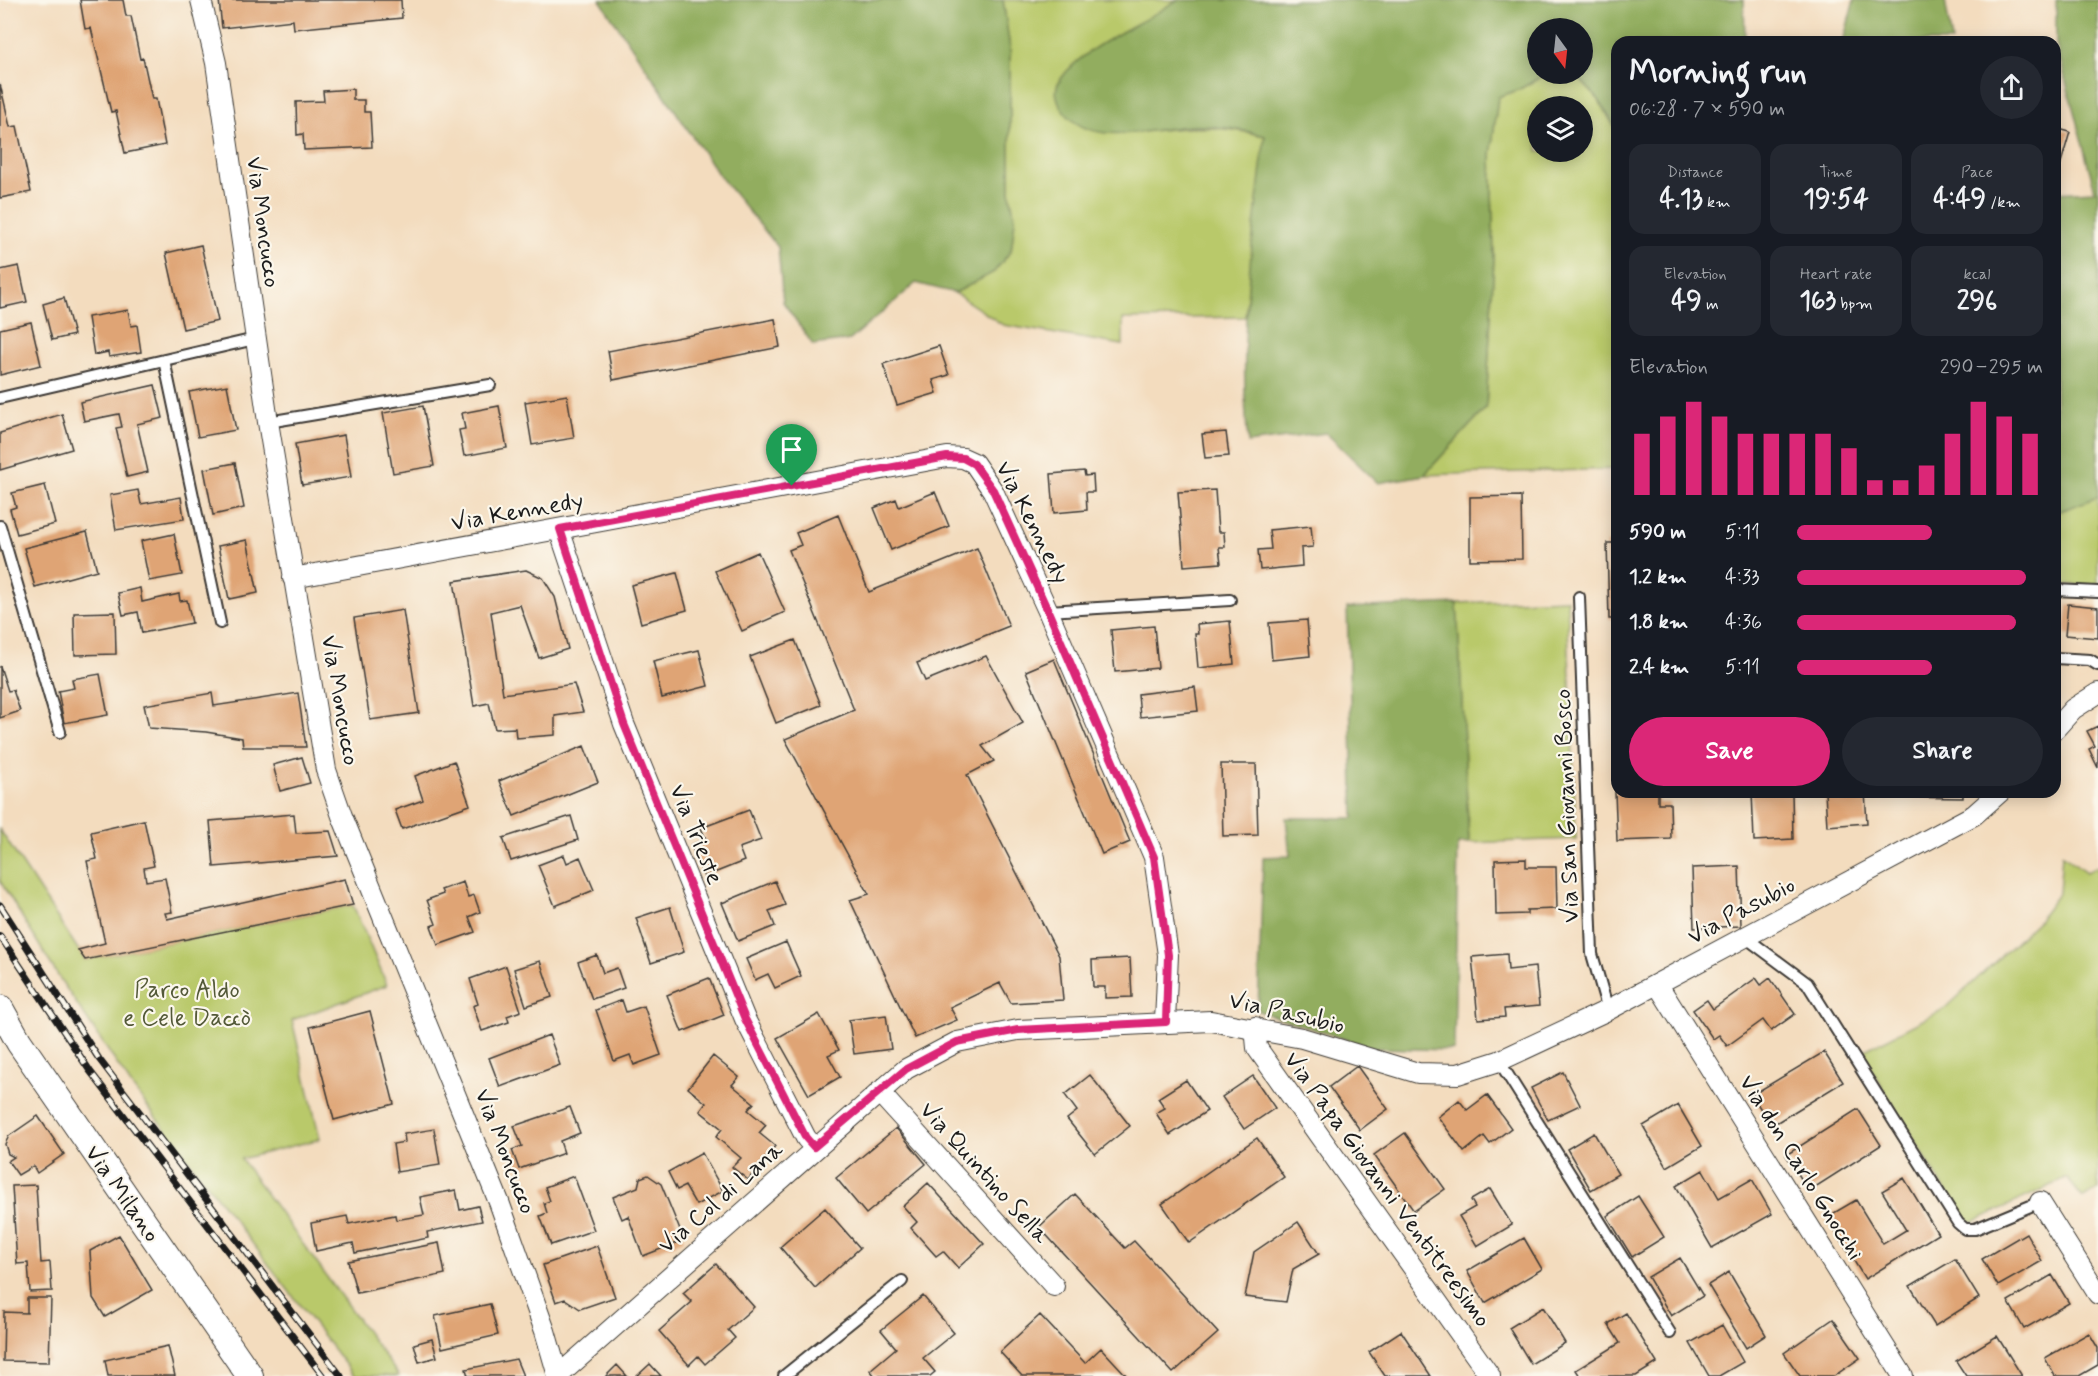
<!DOCTYPE html>
<html lang="en">
<head>
<meta charset="utf-8">
<style>
	:root { --surface:#171b24; --page:#242831; --text:#f1f3f6; --muted:#9ea1a6; --accent:#db2777 }
	body { margin:0; font-family:Mynerve,sans-serif; background:var(--page); color:var(--text); height:100vh; display:flex; flex-direction:column; font-size:22px; white-space:nowrap }
	* { box-sizing:border-box; margin:0 }
	p { font-size:20px; color:var(--muted) }
	.icon { flex:none; width:33px; height:33px; fill:none; stroke:currentColor; stroke-width:2; stroke-linecap:round; stroke-linejoin:round }
	.map { position:relative; flex:1; overflow:hidden }
	.details { position:absolute; left:1611px; top:36px; width:450px; height:762px; display:flex; flex-direction:column; background:var(--surface); border-radius:18px; box-shadow:0 3px 15px #0003 }
	.details>* { flex:none }
	.needle { width:39px; rotate:165deg }
	.buttons { position:absolute; left:1527px; top:18px; display:grid; gap:12px }
	.buttons a { display:grid; place-items:center; width:66px; height:66px; border-radius:50%; background:var(--surface); box-shadow:0 3px 15px #0003; font-size:30px }
	.pin { position:absolute; display:grid; place-items:center; width:51px; height:51px; color:#fff; margin:-62px -26px; border-radius:50% 50% 50% 0; rotate:-45deg; box-shadow:0 0 6px #0007 }
	.pin .icon { rotate:45deg }
	.round { display:grid; place-items:center; flex:none; width:63px; height:63px; border-radius:32px; background:var(--page) }
	.overview { display:flex; align-items:center; justify-content:space-between; height:102px; padding:0 18px }
	h1 { font-size:33px; font-weight:700; line-height:45px }
	.metrics { display:grid; grid-template-columns:repeat(3,1fr); gap:9px; height:102px; padding:6px 18px }
	.metrics div { display:grid; align-content:center; border-radius:15px; background:var(--page); text-align:center }
	.metrics b { font-size:26px; font-weight:700 }
	.metrics small { font-size:16px; font-weight:400 }
	.metrics p { font-size:16px }
	.chart { height:168px; padding:12px 18px }
	.chart p { display:flex; justify-content:space-between }
	.chart svg { width:100%; height:108px; margin-top:6px; stroke:var(--accent); stroke-width:6 }
	.cta { display:flex; gap:12px; margin-top:auto; padding:12px 18px }
	.cta a { flex:1; height:69px; border-radius:36px; background:var(--accent); color:#fff; font-size:24px; font-weight:700; line-height:69px; text-align:center }
	.cta a+a { background:var(--page); color:var(--text) }
	ul { padding:0 18px; list-style:none; font-size:20px }
	li { display:grid; grid-template-columns:96px 72px 1fr; align-items:center; height:45px }
	li i { height:15px; border-radius:8px; background:var(--accent) }
	.map>svg:first-child { display:block }
	.green { fill:#b9c96b; stroke:#6a7244; stroke-width:1.5; fill-rule:evenodd }
	.forest { fill:#92ad5f; stroke:#57643e; stroke-width:1.5 }
	.building { fill:#dfa474 }
	.lines { fill:none; stroke-linecap:round; stroke-linejoin:round }
	.service-casing { stroke:#3c3934; stroke-width:14 }
	.minor-casing { stroke:#3c3934; stroke-width:22 }
	.tertiary-casing { stroke:#3c3934; stroke-width:28 }
	.service { stroke:#fff; stroke-width:10 }
	.minor { stroke:#fff; stroke-width:20 }
	.tertiary { stroke:#fff; stroke-width:26 }
	.rail-casing { stroke:#1c1c1c; stroke-width:7 }
	.rail { stroke:#fbf7ec; stroke-width:4.5; stroke-dasharray:14; stroke-linecap:butt }
	.route-casing { stroke:#fff; stroke-width:12 }
	.route { stroke:#db2777; stroke-width:8 }
	.labels { text-anchor:middle; stroke-width:4.5; stroke-linejoin:round; paint-order:stroke }
	.street-label { font-size:24px; fill:#1c1c1c; stroke:#fbf7ec }
	.park-label { font-size:24px; fill:#535938; stroke:#fbf7ec }
</style>
</head>
<body>
<div class="map">
<svg width="2098" height="1376" viewBox="0 0 2098 1376">
	<rect width="100%" height="100%" fill="#fbf7ec"/>
	<filter id="ink" filterUnits="userSpaceOnUse"><feTurbulence type="fractalNoise" baseFrequency=".0167" numOctaves="2"/><feDisplacementMap in="SourceGraphic" scale="12" xChannelSelector="R" yChannelSelector="G"/><feConvolveMatrix kernelMatrix="1 2 1 2 8 2 1 2 1" color-interpolation-filters="sRGB"/></filter>
	<filter id="wash" filterUnits="userSpaceOnUse"><feTurbulence type="fractalNoise" baseFrequency=".008" numOctaves="4" result="noise"/><feDisplacementMap in="SourceGraphic" scale="24" xChannelSelector="R" yChannelSelector="G"/><feGaussianBlur stdDeviation="1.35" result="paint"/><feColorMatrix in="noise" values="0 0 0 0 0 0 0 0 0 0 0 0 0 0 0 0 0 1.4 0 .05"/><feComposite in="paint" operator="in"/></filter>
	<g filter="url(#wash)">
		<rect width="100%" height="100%" fill="#f3dcbe"/>
		<path class="green" d="M1003,0H1177L1074,66L1133,133C1184,127 1215,124 1265,136L1245,317L1123,319V345L1003,325L955,293L994,272L1011,251L1015,220L1010,194V49Z
			M1546,74H1575L1599,100L1617,131V469L1424,475L1486,408L1494,258L1491,155L1498,97L1518,90ZM1538,106H1582V152H1538Z
			M2098,497V586L2055,584V513Z
			M1567,599L1576,839L1469,843L1457,603Z
			M0,830L85,960L353,905L387,985L292,1020L320,1139L241,1159L399,1376H354L131,1085L60,979L0,881Z
			M2062,854L2086,872L2098,866V1190L2083,1198L2067,1178L1973,1222L1962,1218L1861,1052L1946,1008L2037,922L2059,893Z"/>
		<path class="forest" d="M600,0H1003L1010,49V194L1015,220L1011,251L994,272L955,293L916,283L850,340L813,345L783,302L778,247L718,174Z
			M1177,0H1744L1745,42H1617V131L1599,100L1575,74H1582V28H1538V74H1546L1518,90L1498,97L1491,155L1494,258L1486,408L1424,475L1378,483L1326,433L1248,443C1238,339 1252,238 1265,136C1243,130 1220,126 1197,126C1156,126 1086,153 1060,105C1056,96 1054,89 1060,80C1085,44 1142,25 1177,0Z
			M1854,0H1945L1952,42H1843Z
			M2056,0H2098V497L2055,513V193L2095,191L2056,44Z
			M1457,603L1469,843L1458,844L1454,1050L1372,1048L1258,1011L1263,857L1290,856L1286,818H1354L1347,608Z"/>
		<g id="blocks">
			<path class="building" d="M80,0H123L126,16H131L140,59L143,58L152,99H156L165,145L125,153L116,111L111,112L91,28L85,29Z
				M219,0H401L402,18L294,29L293,20L222,28Z
				M0,84L10,127L17,126L31,192L0,198Z
				M353,89V100H364V112H370L372,147L304,150L303,134L297,135L296,102L324,101L323,91Z
				M2055,128L2070,132L2056,180H2055Z
				M201,245L218,321L183,329L166,253Z
				M19,266L27,302L0,308V270Z
				M64,298L74,335L52,340L43,304Z
				M128,310L131,326L137,325L141,352L109,357L108,352L94,355L88,317Z
				M775,319L780,347L613,380L608,351Z
				M31,322L41,365L0,375V329Z
				M939,346L949,375L933,380L937,393L897,405L883,364Z
				M155,385L163,418L137,424L148,472L127,477L116,428L122,427L119,414L84,421L80,402Z
				M227,385L236,430L198,437L189,392Z
				M567,395L574,438L532,445L525,402Z
				M423,406L434,466L393,473L383,413Z
				M499,406L507,448L464,456L459,430L465,429L462,413Z
				M62,414L72,449L0,470V433Z
				M1226,432L1229,456L1205,458L1202,434Z
				M344,435L351,477L302,485L295,444Z
				M235,463L244,508L213,515L204,469Z
				M1084,471L1085,476L1093,475L1094,492H1086L1087,510L1054,513L1051,474Z
				M45,485L55,524L17,534L10,509L16,507L12,493Z
				M138,490L141,504L181,497L184,519L116,530L110,495Z
				M1215,490L1218,532H1224L1225,547H1219L1221,563L1184,566L1178,492Z
				M935,492L949,526L891,550L874,508L896,499L899,507Z
				M1521,496L1522,559L1470,560V497Z
				M838,515L869,592L977,548L1009,626L917,663L925,681L986,656L1023,723L982,746L994,761L967,775L1059,956L1063,1000L1011,1003L1000,983L950,1007L957,1020L915,1038L850,900L869,894L785,739L854,710L789,550L801,545L796,533Z
				M1311,526L1313,547L1301,548L1302,566L1260,570L1258,550L1271,549L1269,530Z
				M87,532L97,570L35,587L24,548Z
				M174,534L182,575L149,581L141,541Z
				M247,540L258,593L229,599L218,546Z
				M1607,543H1617V619H1609Z
				M758,552L785,612L742,631L715,571Z
				M526,570L543,578L555,597L568,649L539,658L520,605L491,612L503,694L574,684L583,712L555,716V735L516,738L515,728L495,729L489,703L474,706L454,581Z
				M677,573L687,610L641,623L631,585Z
				M140,588L142,602L179,594L180,601L187,600L192,623L142,633L138,612L123,615L118,593Z
				M2068,604L2098,607V638L2065,635Z
				M403,610L419,713L370,720L354,618Z
				M115,612L116,654L75,655L74,613Z
				M1307,620L1310,656L1272,660L1269,623Z
				M1230,621L1234,664L1198,668L1195,634H1198L1197,624Z
				M1154,626L1158,668L1115,672L1111,630Z
				M795,640L821,705L776,723L750,657Z
				M699,650L708,686L662,698L653,661Z
				M1054,659L1130,842L1102,854L1026,671Z
				M0,666L8,691L13,690L20,711L0,718Z
				M100,674L108,715L64,723L58,691L74,688L72,679Z
				M1195,687L1198,711L1140,717L1138,694Z
				M212,693L214,706L298,693L306,747H243L242,738L206,732L149,728L144,705Z
				M2098,726V768L2089,749L2095,746L2087,731Z
				M584,746L598,782L514,816L499,781Z
				M302,757L310,783L280,791L273,765Z
				M454,761L470,805L402,829L395,810L423,800L415,776Z
				M1221,764H1256L1258,835L1223,836Z
				M1614,768H1617V792H1658V803H1670L1671,839L1617,841Z
				M1752,792H1792L1793,839L1754,841Z
				M1825,792H1865L1867,823L1827,826Z
				M1897,792H1963V798L1897,797Z
				M749,810L761,840L739,848L744,861L704,877L691,845L706,839L701,828Z
				M294,814L296,833L330,831L338,856L214,867L210,821Z
				M571,816L578,840L511,861L503,838Z
				M144,820L154,866L144,868L146,881L165,878L172,912L165,913L167,919L345,879L353,905L85,960L78,950L105,943L87,861L97,859L91,832Z
				M564,855L567,863L580,857L594,890L555,906L538,865Z
				M1526,859V867H1556L1557,909L1527,910V914L1496,915L1495,860Z
				M1739,866L1741,926L1694,928L1692,868Z
				M775,881L785,905L769,911L775,926L738,941L722,903Z
				M463,882L468,897L474,895L480,912L469,917L475,932L438,945L431,926L436,924L427,900L443,894L441,890Z
				M670,907L684,952L651,963L636,918Z
				M786,942L801,976L775,988L768,974L755,980L746,959Z
				M1507,954L1508,970L1535,967L1539,1006L1504,1009L1505,1017L1478,1019L1472,957Z
				M597,955L603,973L617,968L624,988L592,999L578,962Z
				M1130,958L1132,997L1105,998V987H1093L1092,960Z
				M540,961L552,997L526,1006L514,969Z
				M506,966L521,1011L507,1016L509,1022L482,1031L473,1006L478,1004L470,979Z
				M709,978L724,1015L682,1032L667,995Z
				M1756,978L1761,985L1770,978L1795,1014L1771,1031L1763,1020L1727,1046L1719,1035L1713,1039L1693,1010L1707,1000L1713,1009Z
				M622,1000L626,1012L644,1006L661,1055L634,1065L630,1055L614,1061L596,1010Z
				M370,1011L394,1104L334,1120L310,1027Z
				M819,1014L839,1050L828,1055L840,1077L809,1095L777,1038Z
				M886,1015L891,1049L854,1054L849,1020Z
				M549,1035L560,1065L500,1087L489,1058Z
				M1824,1052L1843,1082L1771,1126L1752,1095Z
				M713,1056L739,1077L732,1085L754,1103L748,1110L766,1125L759,1133L775,1146L748,1180L732,1167L741,1158L716,1137L722,1129L700,1111L706,1103L688,1088Z
				M1357,1066L1388,1109L1360,1130L1329,1087Z
				M1563,1072L1580,1105L1548,1120L1531,1088Z
				M1090,1075L1130,1126L1095,1154L1067,1119L1077,1111L1065,1095Z
				M1253,1076L1275,1108L1244,1129L1222,1097Z
				M1186,1080L1207,1111L1170,1135L1156,1113L1165,1108L1158,1098Z
				M1487,1095L1511,1128L1490,1144L1484,1136L1464,1152L1438,1117L1459,1100L1467,1110Z
				M1678,1105L1702,1146L1667,1167L1643,1126Z
				M570,1107L580,1133L560,1141L564,1153L519,1169L512,1150L522,1146L514,1126Z
				M1858,1109L1881,1145L1809,1191L1786,1155Z
				M38,1116L64,1154L37,1173L33,1166L18,1175L8,1161L14,1157L8,1154L5,1144L9,1136Z
				M896,1128L926,1164L866,1214L836,1178Z
				M434,1129L440,1165L397,1172L393,1144L405,1142L404,1134Z
				M1405,1133L1445,1189L1414,1211L1374,1155Z
				M1594,1133L1618,1174L1591,1190L1567,1149Z
				M1257,1138L1284,1177L1189,1243L1162,1204Z
				M702,1153L723,1191L696,1205L685,1186L677,1190L668,1172Z
				M1703,1170L1719,1198L1752,1179L1772,1214L1712,1248L1676,1186Z
				M648,1175L661,1184L684,1240L643,1256L628,1216L622,1219L613,1197L638,1187L640,1178Z
				M574,1176L594,1230L551,1245L540,1216L547,1213L544,1203L550,1201L545,1187Z
				M1904,1178L1938,1234L1865,1279L1827,1217L1856,1200L1883,1244L1906,1230L1882,1191Z
				M928,1183L984,1244L958,1268L943,1251L936,1256L911,1228L917,1222L903,1206Z
				M36,1185L41,1263L50,1262L52,1291L30,1292L28,1263L17,1264L12,1186Z
				M1490,1189L1512,1225L1477,1246L1459,1216L1475,1207L1471,1200Z
				M456,1190L460,1210L478,1206L482,1221L427,1232L428,1238L355,1253L353,1243L316,1251L311,1223L347,1216L349,1224L395,1215L396,1220L424,1215L420,1197Z
				M1075,1194L1125,1248L1134,1241L1218,1333L1173,1373L1039,1227Z
				M1638,1196L1664,1237L1632,1257L1607,1216Z
				M825,1208L860,1248L815,1288L780,1247Z
				M1298,1222L1319,1254L1293,1269L1286,1302L1245,1297L1254,1252Z
				M2026,1233L2042,1261L1998,1286L1982,1259Z
				M119,1235L152,1290L105,1317L93,1298L90,1251Z
				M1524,1238L1542,1269L1485,1303L1467,1271Z
				M439,1243L445,1274L357,1293L348,1261Z
				M597,1246L615,1297L580,1309L565,1299L556,1302L543,1265Z
				M1680,1258L1703,1296L1671,1316L1648,1277Z
				M1955,1259L1979,1298L1935,1326L1910,1286Z
				M716,1264L754,1307L728,1330L735,1338L705,1364L698,1356L689,1365L659,1331L692,1302L683,1293Z
				M1729,1272L1766,1335L1746,1348L1708,1285Z
				M2052,1275L2069,1303L2024,1329L2008,1301Z
				M923,1296L954,1333L923,1358L935,1372L930,1376H875L870,1370L896,1348L881,1330Z
				M27,1298H51L49,1362L3,1361L4,1312L27,1313Z
				M490,1304L498,1335L442,1348L435,1316Z
				M1543,1307L1565,1343L1531,1364L1509,1328Z
				M1626,1313L1657,1363L1636,1376H1580L1576,1370L1620,1343L1608,1324Z
				M1040,1315L1085,1363L1101,1348L1127,1376H1022L1000,1352Z
				M1833,1319L1860,1358L1834,1376H1800L1784,1353Z
				M1722,1325L1743,1362L1719,1376H1709L1690,1343Z
				M1401,1331L1431,1376H1385L1369,1352Z
				M2089,1333L2098,1348V1365L2079,1376H2055L2045,1358Z
				M1997,1336L2022,1376H1966L1956,1361Z
				M432,1339L437,1357L419,1362L414,1344Z
				M168,1346L175,1376H108L105,1360Z
				M516,1359L523,1376H468L466,1369Z
				M650,1364L661,1376H637Z
				M617,1365L627,1376H606Z"/>
		</g>
	</g>
	<g filter="url(#ink)">
		<use href="#blocks" fill-opacity="0" stroke="#3c3934" stroke-width="1.5"/>
		<g class="lines">
			<defs>
				<path id="service" d="M164,360L220,623
					M0,398L255,339
					M268,422L490,385
					M0,526L60,732
					M2055,590L2098,592
					M1579,597L1592,954L1608,1010
					M1048,611L1230,600
					M2055,658L2090,660L2098,665
					M1745,937L1807,983L1958,1223L1965,1229H1975L2040,1202
					M1499,1061L1670,1333
					M784,1376L902,1281"/>
				<path id="minor" d="M201,0L216,63L268,422L326,770L342,816L499,1202L545,1331L558,1376
					M559,529L624,724L745,1019L806,1138L814,1147
					M293,578L947,457L963,458L974,463L993,491L1048,611L1154,857L1168,955L1165,1022
					M2055,729L2073,709L2098,693
					M1658,985L1903,1376
					M1255,1027L1257,1048L1490,1376
					M879,1092L1054,1286
					M2040,1202L2098,1294
					M558,1376L906,1069L957,1042L1018,1030L1211,1021L1302,1038L1418,1073L1458,1074L1499,1061L1608,1010L1974,815L2000,792"/>
				<path id="tertiary" d="M0,1008L19,1042L250,1376"/>
			</defs>
			<use href="#service" class="service-casing"/>
			<use href="#minor" class="minor-casing"/>
			<use href="#tertiary" class="tertiary-casing"/>
			<use href="#service" class="service"/>
			<use href="#minor" class="minor"/>
			<use href="#tertiary" class="tertiary"/>
			<defs>
				<path id="rail" d="M0,905L99,1059L341,1376
					M0,936L90,1071L323,1376"/>
			</defs>
			<use href="#rail" class="rail-casing"/>
			<use href="#rail" class="rail"/>
		</g>
	</g>
	<g class="lines" filter="url(#ink)">
		<defs>
			<path id="route" d="M947,457L963,458L974,464L993,490L1048,611L1154,857L1168,955L1166,1022L1018,1030L957,1042L906,1069L814,1147L806,1138L745,1019L624,724L560,529Z"/>
		</defs>
		<use href="#route" class="route-casing"/>
		<use href="#route" class="route"/>
	</g>
	<g class="labels">
		<g class="street-label">
			<text transform="translate(264 222) rotate(82)" y="8">Via Moncucco</text>
			<text transform="translate(517 511) rotate(-10)" y="8">Via Kennedy</text>
			<text transform="translate(1033 522) rotate(63)" y="8">Via Kennedy</text>
			<text transform="translate(341 700) rotate(80)" y="8">Via Moncucco</text>
			<text transform="translate(1566 806) rotate(-92)" y="8">Via San Giovanni Bosco</text>
			<text transform="translate(697 834) rotate(68)" y="8">Via Trieste</text>
			<text transform="translate(1741 910) rotate(-28)" y="8">Via Pasubio</text>
			<text transform="translate(1287 1012) rotate(13)" y="8">Via Pasubio</text>
			<text transform="translate(506 1151) rotate(69)" y="8">Via Moncucco</text>
			<text transform="translate(1802 1167) rotate(58)" y="8">Via don Carlo Gnocchi</text>
			<text transform="translate(985 1172) rotate(48)" y="8">Via Quintino Sella</text>
			<text transform="translate(1388 1189) rotate(54)" y="8">Via Papa Giovanni Ventitreesimo</text>
			<text transform="translate(123 1193) rotate(55)" y="8">Via Milano</text>
			<text transform="translate(720 1197) rotate(-41)" y="8">Via Col di Lana</text>
		</g>
		<g class="park-label">
			<text x="187" y="997">Parco Aldo<tspan x="187" dy="28">e Cele Daccò</tspan></text>
		</g>
	</g>
</svg>
<div class="buttons">
<a><svg class="needle" viewBox="-14 -14 28 28"><path d="M0-13l5 13h-10z" fill="#e53935"/><path d="M0 13l5-13h-10z" fill="#9ea1a6"/></svg></a>
<a><svg class="icon" aria-label="layers" viewBox="0 0 24 24"><path d="M12 4l9 5-9 5-9-5zM3 14l9 5 9-5"/></svg></a>
</div>
<div class="pin" style="left:792px;top:486px;background:#1e9e55"><svg class="icon" aria-label="arrive" viewBox="0 0 24 24"><path d="M6 21V4h12l-3 4 3 4H6"/></svg></div>
<section class="details">
<div class="overview"><div><h1>Morning run</h1><p>06:28 · 7 × 590 m</p></div><a class="round"><svg class="icon" aria-label="share" viewBox="0 0 24 24"><path d="M12 15V3M7 8l5-5 5 5M5 13v7h14v-7"/></svg></a></div>
<div class="metrics">
<div><p>Distance</p><b>4.13<small> km</small></b></div>
<div><p>Time</p><b>19:54</b></div>
<div><p>Pace</p><b>4:49<small> /km</small></b></div>
</div>
<div class="metrics">
<div><p>Elevation</p><b>49<small> m</small></b></div>
<div><p>Heart rate</p><b>163<small> bpm</small></b></div>
<div><p>kcal</p><b>296</b></div>
</div>
<div class="chart"><p><span>Elevation</span>290–295 m</p>
<svg viewBox="0 0 160 44" preserveAspectRatio="none"><path d="M5 44V19M15 44V12M25 44V6M35 44V12M45 44V19M55 44V19M65 44V19M75 44V19M85 44V25M95 44V38M105 44V38M115 44V32M125 44V19M135 44V6M145 44V12M155 44V19"/></svg>
</div>
<ul>
<li><b>590 m</b>5:11<i style="width:55%"></i></li>
<li><b>1.2 km</b>4:33<i style="width:93%"></i></li>
<li><b>1.8 km</b>4:36<i style="width:89%"></i></li>
<li><b>2.4 km</b>5:11<i style="width:55%"></i></li>
</ul>
<div class="cta"><a>Save</a><a>Share</a></div>
</section>
</div>
</body>
</html>
